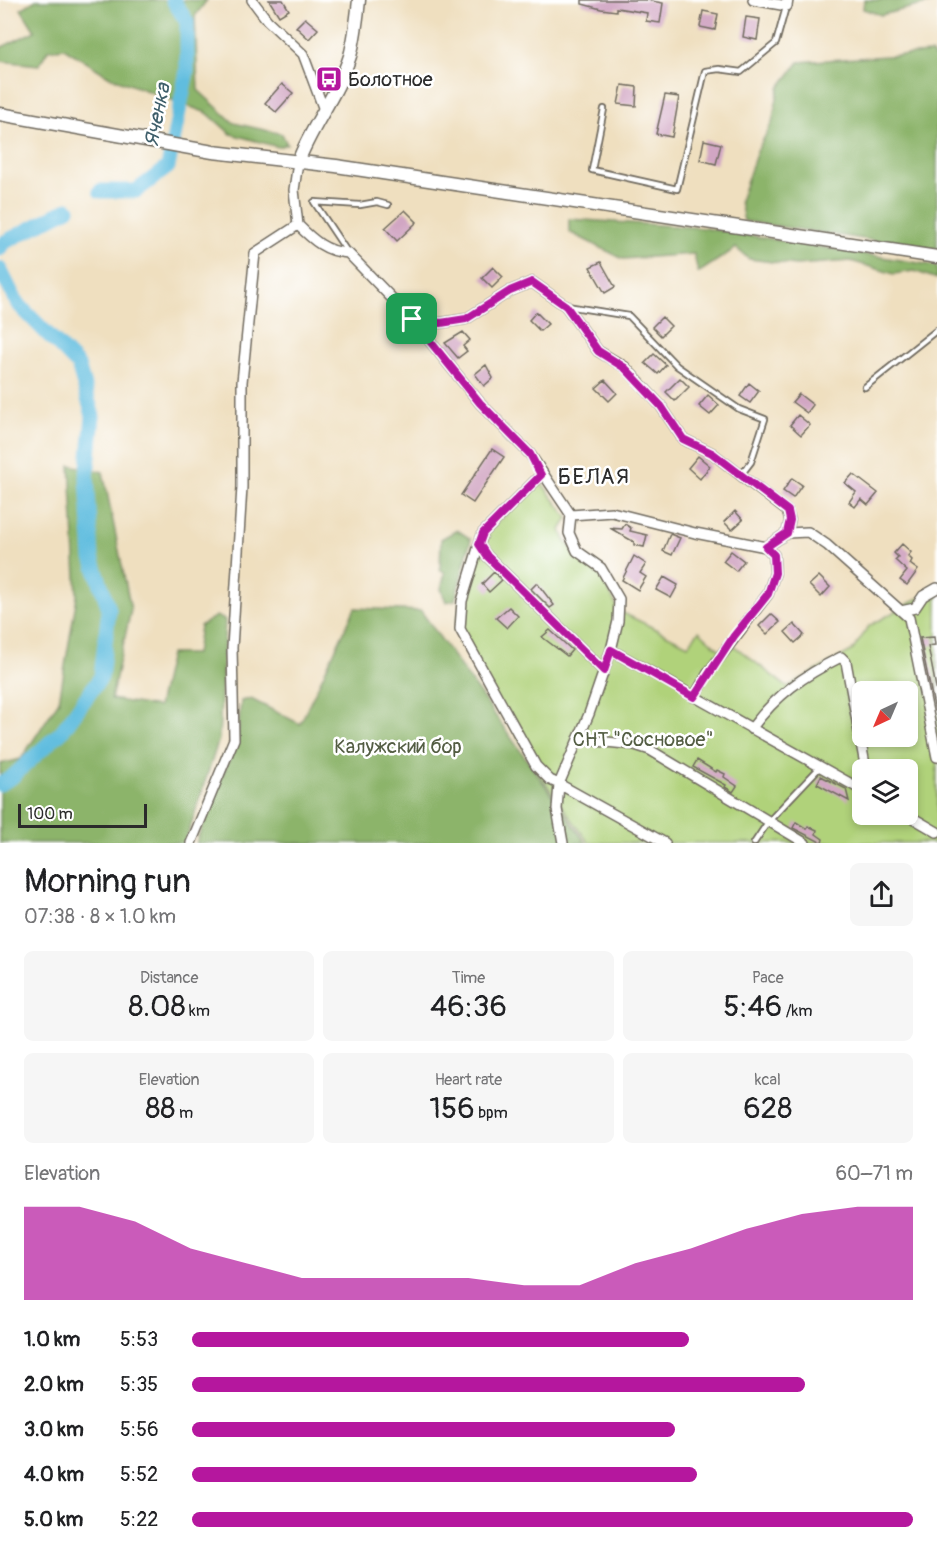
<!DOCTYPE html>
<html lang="en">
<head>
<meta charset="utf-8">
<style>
	:root { --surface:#fff; --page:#f6f6f6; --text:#202124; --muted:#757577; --accent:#b5179e }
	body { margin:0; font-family:Pangolin,sans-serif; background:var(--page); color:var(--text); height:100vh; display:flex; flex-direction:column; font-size:22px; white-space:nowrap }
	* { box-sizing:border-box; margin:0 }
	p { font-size:20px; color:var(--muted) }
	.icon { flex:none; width:33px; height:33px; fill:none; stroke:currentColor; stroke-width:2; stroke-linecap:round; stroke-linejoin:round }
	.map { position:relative; height:843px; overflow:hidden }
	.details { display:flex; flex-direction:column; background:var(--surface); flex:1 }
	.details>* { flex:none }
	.needle { width:39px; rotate:224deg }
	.fabs { position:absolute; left:852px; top:681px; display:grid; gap:12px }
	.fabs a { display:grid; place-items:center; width:66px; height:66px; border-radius:9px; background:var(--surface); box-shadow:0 3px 9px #0003; font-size:30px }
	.scale { position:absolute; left:18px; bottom:15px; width:129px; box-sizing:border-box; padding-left:6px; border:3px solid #2b2b2b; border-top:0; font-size:16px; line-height:21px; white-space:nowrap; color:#2b2b2b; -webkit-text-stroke:4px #fff; paint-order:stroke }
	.pin { position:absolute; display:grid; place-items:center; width:51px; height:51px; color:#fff; margin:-26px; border-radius:12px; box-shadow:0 3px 9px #0006 }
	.round { display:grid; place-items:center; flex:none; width:63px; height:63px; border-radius:9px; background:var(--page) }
	.overview { display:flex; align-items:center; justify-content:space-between; height:102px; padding:0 24px }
	h1 { font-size:33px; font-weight:600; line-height:45px }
	.stats { display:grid; grid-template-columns:repeat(3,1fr); gap:9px; height:102px; padding:6px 24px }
	.stats div { display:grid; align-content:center; border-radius:9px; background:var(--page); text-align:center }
	.stats b { font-size:30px; font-weight:600 }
	.stats small { font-size:16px; font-weight:400 }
	.stats p { font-size:16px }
	.chart { height:168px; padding:12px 24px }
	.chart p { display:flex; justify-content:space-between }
	.chart svg { width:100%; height:108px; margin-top:6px; fill:var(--accent); opacity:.7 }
	ul { padding:0 24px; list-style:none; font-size:20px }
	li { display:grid; grid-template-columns:96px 72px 1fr; align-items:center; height:45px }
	li i { height:15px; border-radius:8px; background:var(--accent) }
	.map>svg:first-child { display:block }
	.green { fill:#b0d27a; stroke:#6e7e52; stroke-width:1.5; fill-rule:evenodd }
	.forest { fill:#8cb46a; stroke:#5c704a; stroke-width:1.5 }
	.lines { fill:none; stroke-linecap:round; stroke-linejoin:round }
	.river { stroke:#61bddf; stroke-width:15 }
	.building { fill:#d1a6c3 }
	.lane-casing { stroke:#706a5f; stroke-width:8 }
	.street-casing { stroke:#706a5f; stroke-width:12 }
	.secondary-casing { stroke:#706a5f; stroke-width:15 }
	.lane { stroke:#fff; stroke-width:4.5 }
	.street { stroke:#fff; stroke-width:9 }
	.secondary { stroke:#fff; stroke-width:12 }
	.route-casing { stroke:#fff; stroke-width:12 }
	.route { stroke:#b5179e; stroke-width:8 }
	.labels { text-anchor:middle; stroke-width:5; stroke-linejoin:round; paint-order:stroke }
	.poi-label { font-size:20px; fill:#2b2b2b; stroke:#fff; text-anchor:start }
	.park-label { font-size:20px; fill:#535d43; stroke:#fff }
	.water-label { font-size:21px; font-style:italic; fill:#3e5e6a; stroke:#fff }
	.quarter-label { font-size:22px; letter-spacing:1.5px; fill:#2b2b2b; stroke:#fff }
</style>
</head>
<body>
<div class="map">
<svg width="937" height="843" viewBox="0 0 937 843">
	<rect width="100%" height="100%" fill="#fff"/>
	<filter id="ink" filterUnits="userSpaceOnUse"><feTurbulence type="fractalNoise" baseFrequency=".0167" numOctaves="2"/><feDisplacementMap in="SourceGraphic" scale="12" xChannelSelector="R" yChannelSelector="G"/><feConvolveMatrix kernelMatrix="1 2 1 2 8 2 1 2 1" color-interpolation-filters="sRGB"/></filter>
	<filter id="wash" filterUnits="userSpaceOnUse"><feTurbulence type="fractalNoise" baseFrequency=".008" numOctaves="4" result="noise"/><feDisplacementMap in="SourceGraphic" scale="24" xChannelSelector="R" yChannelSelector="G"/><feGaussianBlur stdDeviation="1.35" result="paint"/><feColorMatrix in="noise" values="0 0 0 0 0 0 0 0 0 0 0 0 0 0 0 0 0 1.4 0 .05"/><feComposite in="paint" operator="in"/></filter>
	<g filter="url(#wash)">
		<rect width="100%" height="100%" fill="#efdfbf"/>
		<path class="green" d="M540,481L568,518L561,530L566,543L598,569L619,611L688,645L699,631L720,650L728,641L787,687L853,650L869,626L917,599L937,593V843H589L544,781L468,654L457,621L474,545ZM862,692H908V736H862ZM862,770H908V814H862Z"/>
		<path class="forest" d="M36,0H207L195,16L198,90L234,123L282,134L287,144L278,147L231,134L207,113L110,77L64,48L48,50L39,65L0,61V48L35,31L21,9Z
			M864,0H931V3L881,15L863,9Z
			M931,53L937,59V250L744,221L740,201L757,151L772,123L779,88L799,62Z
			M569,219L704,228L937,266V279L914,271L894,274L851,261L796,265L749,259L736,248L698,273L694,254L623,259L569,232Z
			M70,465L103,472L131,610L111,699L158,707L170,654H196L200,626L216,616L225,620L219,739L185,843H0V764L21,759L59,701L77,596Z
			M457,530L471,539L455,600L446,602L441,589L445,573L440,569L441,539Z
			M355,608L421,611L586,843H196L221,778L237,744L241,701L251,699L300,724Z"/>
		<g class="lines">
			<path class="river" d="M100,191H136L168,167L187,71V22L173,0
				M0,249L5,242L68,209
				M0,269L17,303L78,365L93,416L87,477L92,558L109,609L101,677L62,731L11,778L0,784"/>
		</g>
		<g id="blocks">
			<path class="building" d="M269,0H283L289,10L279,16Z
				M582,0H646L663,3L660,23L646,21L647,13L616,8V11L601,9L582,4Z
				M703,11L718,14L715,30L700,27Z
				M746,17L760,19L757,40L743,37Z
				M305,18L318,29L309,39L296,27Z
				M282,84L293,93L276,112L265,103Z
				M622,85L637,87L636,106L618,104Z
				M665,95L679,97L672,137L656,134Z
				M704,140L721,144L716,164L700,160Z
				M405,210L417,222L397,241L385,228Z
				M601,262L615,287L605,293L590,267Z
				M493,267L503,277L492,288L482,278Z
				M536,312L548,324L540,331L529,320Z
				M662,317L671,326L661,336L652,327Z
				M463,332L470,340L463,346L467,351L458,358L445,343Z
				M654,354L666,365L658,374L645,363Z
				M486,365L493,378L484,386L475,374Z
				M680,378L689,387L675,401L666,392Z
				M605,380L617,393L609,401L596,388Z
				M749,383L759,391L750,403L740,396Z
				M799,394L813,405L807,413L792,402Z
				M708,395L719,405L710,415L699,406Z
				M798,415L810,425L801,435L790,425Z
				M492,449L504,457L473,503L461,495Z
				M698,456L710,466L700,479L688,468Z
				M853,474L878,493L868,505L861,499L855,507L849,502L856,492L845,483Z
				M792,478L802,485L793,498L783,491Z
				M735,511L743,520L732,530L724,522Z
				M625,524L631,528L630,531L647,535L644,547L634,545V542L610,528L622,529Z
				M670,534L680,538L672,555L663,551Z
				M902,544L911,552L908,556L912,560L910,564L918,570L907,585L900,580L907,571L895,560L898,557L894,553Z
				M731,551L744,561L736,571L723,561Z
				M634,556L646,564L640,573L646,577L638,590L622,580Z
				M494,572L502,580L489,592L482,584Z
				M819,576L830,587L821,597L809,585Z
				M664,577L678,585L671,598L656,590Z
				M537,583L554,605L550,608L531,589Z
				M509,607L518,616L507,628L496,618Z
				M771,614L780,622L767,634L759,626Z
				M794,624L804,635L795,643L785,632Z
				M550,630L572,650L567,656L542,637Z
				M934,637L935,645L928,646L937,693V711H935L920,638Z
				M697,760L716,772L717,770L725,774L724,777L737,786L733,792L725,787L726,785L693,767Z
				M821,776L846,789L849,801L817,784Z
				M796,822L807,829L808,826L817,830L816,834L823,839L822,843L793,828Z"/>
		</g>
	</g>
	<g filter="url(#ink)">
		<use href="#blocks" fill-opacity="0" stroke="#706a5f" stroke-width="1.5"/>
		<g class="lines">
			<defs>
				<path id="lane" d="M604,109L592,170L677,189L705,71L719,69L741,72L776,43L786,7
					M348,253L314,202L360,205L377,202L388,205
					M567,306L629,316L677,366L739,409L765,419L751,462L741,475
					M865,387L937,330
					M754,843L768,822L820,767"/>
				<path id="street" d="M252,0L267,20L303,54L324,110
					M753,0L787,6L788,0
					M298,225C313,240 326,252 348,253L412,319L480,403L530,454L571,515L569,533L577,551L601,568L619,599L618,621L611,650L589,714L559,784L665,843
					M412,319L440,323L466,319L510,291L532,282L566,306L598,351L625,367L661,406L683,439L712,453L787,511L790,520L787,533
					M541,475L483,533L479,545L487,556L604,671
					M571,515L612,512L695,533L766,547L774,555L775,573L768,594L708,673L694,697
					M479,545L462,601L460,629L536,766L550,780L559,784L557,809L563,843
					M766,547L787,533L808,532L827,545L909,618L937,757
					M901,611L915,608L923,596L937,588
					M611,650L862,790
					M751,729C777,694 803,676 841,657L846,662L866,770
					M578,739L635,745L650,750L805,843
					M906,814L937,832
					M191,843L234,739L232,648L242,487V382L255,253L298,225L294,190L298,162"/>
				<path id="secondary" d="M0,114L213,152L336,166L937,257
					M298,162C312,125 338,94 350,56C355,38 357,19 359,0"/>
			</defs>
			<use href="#lane" class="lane-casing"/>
			<use href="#street" class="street-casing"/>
			<use href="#secondary" class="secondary-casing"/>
			<use href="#lane" class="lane"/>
			<use href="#street" class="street"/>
			<use href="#secondary" class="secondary"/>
		</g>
	</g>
	<g class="lines" filter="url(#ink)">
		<defs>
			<path id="route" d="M532,282L566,306L598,351L625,368L661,406L683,439L712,453L788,511L790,520L787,533L766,547L774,555L775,573L768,594L734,636L694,697L611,650L604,671L487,556L479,544L483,533L541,475L530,454L480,403L412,319L441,323L466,319L510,291Z"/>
		</defs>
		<use href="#route" class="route-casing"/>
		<use href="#route" class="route"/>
	</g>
	<defs>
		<symbol id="bus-square" viewBox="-11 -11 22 22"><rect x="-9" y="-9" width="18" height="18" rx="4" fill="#b5179e" stroke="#fff"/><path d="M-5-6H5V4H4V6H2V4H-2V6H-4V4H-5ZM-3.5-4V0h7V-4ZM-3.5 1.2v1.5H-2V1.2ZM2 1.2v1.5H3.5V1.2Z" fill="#fff"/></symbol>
	</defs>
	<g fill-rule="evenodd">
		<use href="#bus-square" x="314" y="64" width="30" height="30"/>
	</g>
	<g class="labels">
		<g class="poi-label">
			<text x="348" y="86">Болотное</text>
		</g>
		<g class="park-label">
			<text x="643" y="746">СНТ "Сосновое"</text>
			<text x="398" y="753">Калужский бор</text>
		</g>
		<g class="water-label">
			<text transform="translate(157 115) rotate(-79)" y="7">Яченка</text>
		</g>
		<g class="quarter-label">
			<text x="594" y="484">БЕЛАЯ</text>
		</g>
	</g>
</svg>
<div class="fabs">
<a><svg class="needle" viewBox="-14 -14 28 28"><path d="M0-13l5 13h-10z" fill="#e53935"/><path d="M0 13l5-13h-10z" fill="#757577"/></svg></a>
<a><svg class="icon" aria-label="layers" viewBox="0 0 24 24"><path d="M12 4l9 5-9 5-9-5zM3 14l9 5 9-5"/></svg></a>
</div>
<div class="scale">100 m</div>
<div class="pin" style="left:412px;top:319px;background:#1e9e55"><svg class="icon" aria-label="arrive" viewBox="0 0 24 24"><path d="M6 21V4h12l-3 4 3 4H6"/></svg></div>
</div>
<section class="details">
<div class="overview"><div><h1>Morning run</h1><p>07:38 · 8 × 1.0 km</p></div><a class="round"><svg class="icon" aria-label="share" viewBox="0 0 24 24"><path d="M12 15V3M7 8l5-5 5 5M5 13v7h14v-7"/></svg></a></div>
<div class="stats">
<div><p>Distance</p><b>8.08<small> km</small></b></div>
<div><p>Time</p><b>46:36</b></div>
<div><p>Pace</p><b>5:46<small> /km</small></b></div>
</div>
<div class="stats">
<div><p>Elevation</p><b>88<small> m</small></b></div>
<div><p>Heart rate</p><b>156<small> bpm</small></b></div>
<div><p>kcal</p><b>628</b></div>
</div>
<div class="chart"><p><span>Elevation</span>60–71 m</p>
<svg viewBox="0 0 160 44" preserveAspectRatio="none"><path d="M0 44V6L10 6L20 12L30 23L40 29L50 35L60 35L70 35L80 35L90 38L100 38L110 29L120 23L130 15L140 9L150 6L160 6V44z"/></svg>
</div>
<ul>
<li><b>1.0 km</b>5:53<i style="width:69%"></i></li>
<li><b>2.0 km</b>5:35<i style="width:85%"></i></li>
<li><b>3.0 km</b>5:56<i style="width:67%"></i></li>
<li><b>4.0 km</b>5:52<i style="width:70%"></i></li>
<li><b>5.0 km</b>5:22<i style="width:100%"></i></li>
</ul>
</section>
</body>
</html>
